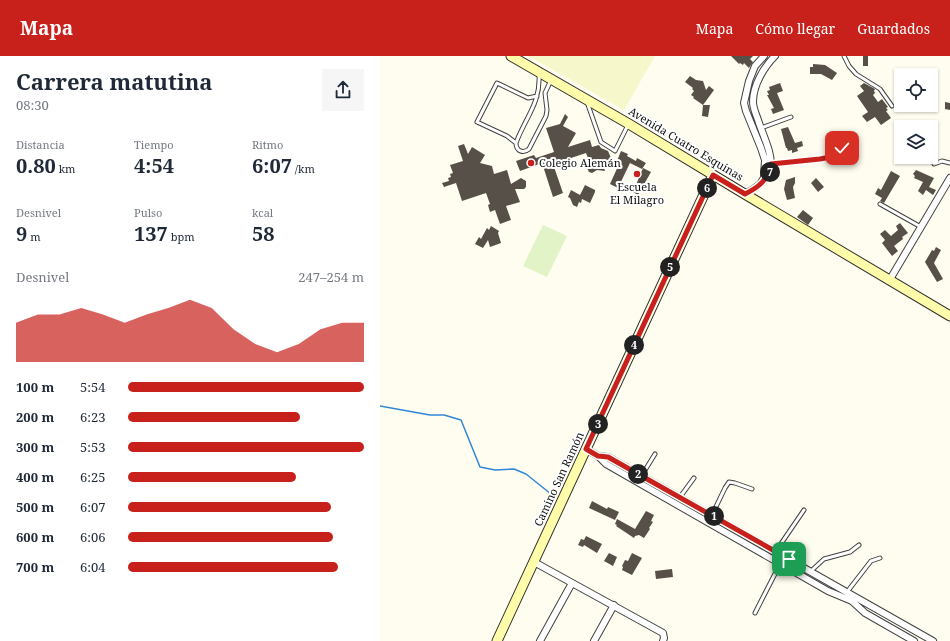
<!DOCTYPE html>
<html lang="es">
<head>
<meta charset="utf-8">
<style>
	:root { --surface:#fff; --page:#f6f6f7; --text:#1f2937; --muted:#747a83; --accent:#c8201b }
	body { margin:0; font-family:"Noto Serif",serif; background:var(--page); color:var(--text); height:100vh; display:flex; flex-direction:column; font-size:15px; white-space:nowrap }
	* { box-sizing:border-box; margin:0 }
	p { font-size:13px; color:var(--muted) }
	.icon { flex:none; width:22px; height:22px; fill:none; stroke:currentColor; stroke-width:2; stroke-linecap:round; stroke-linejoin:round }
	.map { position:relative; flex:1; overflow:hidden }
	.panel { display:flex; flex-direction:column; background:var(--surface); width:380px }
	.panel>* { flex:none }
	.controls { position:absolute; left:514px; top:12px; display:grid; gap:8px }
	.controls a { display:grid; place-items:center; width:44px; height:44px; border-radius:0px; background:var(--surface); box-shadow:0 1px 3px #0004; font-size:20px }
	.pin { position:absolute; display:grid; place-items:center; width:34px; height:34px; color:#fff; margin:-17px; border-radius:8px; box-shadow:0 2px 6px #0006 }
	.km { position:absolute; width:20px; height:20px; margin:-10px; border-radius:50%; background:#222; color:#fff; font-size:11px; line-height:20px; text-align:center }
	.round { display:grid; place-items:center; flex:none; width:42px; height:42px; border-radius:0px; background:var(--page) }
	.headline { display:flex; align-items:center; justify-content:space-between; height:68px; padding:0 16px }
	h1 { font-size:22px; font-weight:700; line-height:30px }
	.stats { display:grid; grid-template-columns:repeat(3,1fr); gap:6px; height:68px; padding:4px 16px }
	.stats div { display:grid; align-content:center }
	.stats b { font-size:20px; font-weight:700 }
	.stats small { font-size:11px; font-weight:400 }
	.stats p { font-size:11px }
	.chart { height:112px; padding:8px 16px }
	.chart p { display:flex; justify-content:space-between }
	.chart svg { width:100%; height:72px; margin-top:4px; fill:var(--accent); opacity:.7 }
	ul { padding:0 16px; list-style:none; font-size:13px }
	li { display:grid; grid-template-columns:64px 48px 1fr; align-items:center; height:30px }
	li i { height:10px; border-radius:5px; background:var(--accent) }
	header { display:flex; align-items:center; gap:24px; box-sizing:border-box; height:56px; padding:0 20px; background:var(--accent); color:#fff }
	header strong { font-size:19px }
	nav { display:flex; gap:22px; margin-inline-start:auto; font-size:14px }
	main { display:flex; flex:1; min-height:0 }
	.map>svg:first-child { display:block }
	.farmland { fill:#f7f7cc }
	.pitch { fill:#e1f3c7 }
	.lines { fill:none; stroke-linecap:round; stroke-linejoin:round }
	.stream { stroke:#3088d7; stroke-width:1.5 }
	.building { fill:#575049 }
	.lane-casing { stroke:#414141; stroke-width:5 }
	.street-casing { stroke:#414141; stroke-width:8 }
	.secondary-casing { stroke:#303030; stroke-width:11 }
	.lane { stroke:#fff; stroke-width:3 }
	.street { stroke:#fff; stroke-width:6 }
	.secondary { stroke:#fffcaa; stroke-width:9 }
	.route-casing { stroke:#fff; stroke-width:8 }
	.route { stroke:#c8201b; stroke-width:5 }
	.poi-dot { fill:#c8201b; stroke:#fff; stroke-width:1.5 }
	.labels { text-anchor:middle; stroke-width:4; stroke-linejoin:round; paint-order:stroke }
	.street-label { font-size:11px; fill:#0e0e0e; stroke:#fff }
	.poi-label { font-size:11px; fill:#0e0e0e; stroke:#fff; text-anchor:start }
</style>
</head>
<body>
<header>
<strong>Mapa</strong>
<nav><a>Mapa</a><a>Cómo llegar</a><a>Guardados</a></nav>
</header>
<main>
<section class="panel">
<div class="headline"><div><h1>Carrera matutina</h1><p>08:30</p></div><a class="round"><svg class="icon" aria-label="share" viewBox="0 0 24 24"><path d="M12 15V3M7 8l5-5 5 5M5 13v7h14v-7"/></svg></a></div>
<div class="stats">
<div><p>Distancia</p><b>0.80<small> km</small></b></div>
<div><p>Tiempo</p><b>4:54</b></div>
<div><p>Ritmo</p><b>6:07<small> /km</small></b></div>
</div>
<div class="stats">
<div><p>Desnivel</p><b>9<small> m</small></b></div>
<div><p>Pulso</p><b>137<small> bpm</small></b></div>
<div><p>kcal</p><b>58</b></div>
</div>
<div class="chart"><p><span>Desnivel</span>247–254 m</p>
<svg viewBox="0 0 160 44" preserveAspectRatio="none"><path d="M0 44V20L10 15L20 15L30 11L40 15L50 20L60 15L70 11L80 6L90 11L100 24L110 33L120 38L130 33L140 24L150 20L160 20V44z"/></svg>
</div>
<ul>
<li><b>100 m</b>5:54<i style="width:100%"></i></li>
<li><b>200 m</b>6:23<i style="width:73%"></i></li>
<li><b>300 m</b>5:53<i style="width:100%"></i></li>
<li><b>400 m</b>6:25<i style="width:71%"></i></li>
<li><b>500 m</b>6:07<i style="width:86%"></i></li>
<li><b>600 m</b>6:06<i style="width:87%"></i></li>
<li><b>700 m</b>6:04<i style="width:89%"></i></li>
</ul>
</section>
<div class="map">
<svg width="570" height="585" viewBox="0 0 570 585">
	<rect width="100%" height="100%" fill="#fffdef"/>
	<path class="farmland" d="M148,0H275L244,54Z"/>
	<path class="pitch" d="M163,169L187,180L167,221L143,210Z"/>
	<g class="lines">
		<path class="stream" d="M0,350L50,359H64L81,364L100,411L115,414L134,413L146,418L171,438"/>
	</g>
	<path class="building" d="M351,0H373L370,3L373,6L369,12L364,7L363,9L360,7L359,8Z
		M483,0H488V10H483Z
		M433,8L445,9L457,17L452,24L441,18H430V11H433Z
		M310,20L316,24L323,25L326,34L329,30L334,34L323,49H330L328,61L322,60L323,49L313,42L314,41L311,39L314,35L312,33L313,32L305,26Z
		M400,27L403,35L397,37L404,54L393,58L391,53L394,52L387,39H389L387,35L390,34L389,31Z
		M484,27L495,33L494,35L495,37L493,39L498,46L502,43L508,51L506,52L508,54L506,55L511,62L501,69L495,61L487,66L482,60L488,56L477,40L484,35L480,30Z
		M565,46L570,47V54L565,53Z
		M185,58L188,61L183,70L196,77L188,91L210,84L212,91L219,89L221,92L228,95L231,102L226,110L224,111L225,115L217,114L212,117L209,116L207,112L210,107L206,97L173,108L183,137L173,141L162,107L140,115L136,105L154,99L156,102L174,96L166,72L180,68Z
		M408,71L415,87L422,85L423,90L417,92L418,95L412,97V94L408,95L407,92H406L401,73Z
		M449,78L459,80L457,92L446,89Z
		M84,88L88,98L92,91L105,99L100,107L112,110L114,118L127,114L131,128L141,122L146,125V131L144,133H135L140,146L126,150L131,164L120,168L115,154L110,156L108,149L110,148L106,137L82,145L76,127L64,131L62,127L69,125L68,122L71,121L70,118L73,117L70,109L83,105L78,90Z
		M241,95L248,98L247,100L256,105L257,102L266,107L262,113L250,107L238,132L230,128L240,106L237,105Z
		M263,112L271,116L258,139L253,136Z
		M536,114L554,122L549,131L556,134L553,139L546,134L543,139L538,135L543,126L534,122L535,120L533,118Z
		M511,115L520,120L504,147L500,145L502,142L495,138L498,132L501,134Z
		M415,121V127L413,131L415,142L407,144L404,133L406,124Z
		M436,122L444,131L438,136L431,127Z
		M205,129L215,134V136L210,147L202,143L201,147L199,146L197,151L193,149L190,142L188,141L191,134L200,139Z
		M423,154L433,162L428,169L417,161Z
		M520,167L528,177L522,181L523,183L514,190L518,195L512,200L502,187L505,184L500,178L505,174L511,180L518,174L516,170Z
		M111,170L119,175L118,177L121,187L110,191L108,184L103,192L95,188L99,181L101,183L107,172L109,174Z
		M556,191L561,194L554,207L563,223L557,226L545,206L552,194L554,195Z
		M212,445L227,453L228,451L239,456L235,464L209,452Z
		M266,455L274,459L271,465L273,466L269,472L270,473L264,482L259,479L255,480L254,482L236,470L237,469L235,468L237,463L255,473Z
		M206,480L222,488L217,497L204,489L203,491L198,489L201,483L204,484Z
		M229,497L237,501L233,510L224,505Z
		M252,497L262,502L252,519L242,514L243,511L242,510L245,504L248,505Z
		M292,513L293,521L276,523L275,515Z"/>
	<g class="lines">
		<defs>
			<path id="lane" d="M464,0L469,10L476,18L500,33L512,50
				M159,18C161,47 145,62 136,87C136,95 143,98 149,93L166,60L167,54L165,37L171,24
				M207,46L221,86L235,95L248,69
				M381,72L411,61
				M136,87L127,80L97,66L117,27L148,42L157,40
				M455.5 98a5.5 5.5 0 1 1 11 0a5.5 5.5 0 1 1-11 0Z
				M391,108L440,103L456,100
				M554,108L562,105L570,107
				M500,148L541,171
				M262,419L275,398
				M300,441L314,422
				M332,459L345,432L349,426L355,427L372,433
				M396,495L424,454
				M431,515L444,503L470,496L479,489
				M467,536L491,505L500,502
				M375,557L400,508"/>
			<path id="street" d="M382,125L384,122L385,104L381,92L366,55L364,47L369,25L375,10L384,0
				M365,138C403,118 391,100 379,67C377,60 373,53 373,46C373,29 384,11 395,0
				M509,225L570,122
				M206,393L218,400L226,408L448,535L472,545L485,557L534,585
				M218,400L228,401L553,585
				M154,506L283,577L284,582L283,585
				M160,585L192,527
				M214,585L234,549"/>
			<path id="secondary" d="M131,0L249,68L363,137L570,260
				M117,585L333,119"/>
		</defs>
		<use href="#lane" class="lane-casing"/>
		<use href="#street" class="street-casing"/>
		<use href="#secondary" class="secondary-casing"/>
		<use href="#lane" class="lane"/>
		<use href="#street" class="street"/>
		<use href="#secondary" class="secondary"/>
	</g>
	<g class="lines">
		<defs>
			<path id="route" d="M409,503L228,401L218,400L206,393L333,119L365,138C379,131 388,124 391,108L440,103L456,100V94L462,92"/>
		</defs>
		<use href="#route" class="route-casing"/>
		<use href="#route" class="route"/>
	</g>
	<g class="poi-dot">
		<circle cx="151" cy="107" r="4"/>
		<circle cx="257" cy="118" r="4"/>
	</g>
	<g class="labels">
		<g class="street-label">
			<text transform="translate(306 88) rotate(31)" y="4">Avenida Cuatro Esquinas</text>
			<text transform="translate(179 423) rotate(-65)" y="4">Camino San Ramón</text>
		</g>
		<g class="poi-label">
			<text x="159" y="111">Colegio Alemán</text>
			<text x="257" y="135" text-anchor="middle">Escuela<tspan x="257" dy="13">El Milagro</tspan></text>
		</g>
	</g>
</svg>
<div class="controls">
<a><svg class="icon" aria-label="locate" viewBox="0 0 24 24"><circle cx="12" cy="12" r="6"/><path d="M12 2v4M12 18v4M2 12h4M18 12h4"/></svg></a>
<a><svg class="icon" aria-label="layers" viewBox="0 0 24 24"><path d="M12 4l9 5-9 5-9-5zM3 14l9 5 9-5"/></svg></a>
</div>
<div class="pin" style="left:409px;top:503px;background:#1e9e55"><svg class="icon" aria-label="arrive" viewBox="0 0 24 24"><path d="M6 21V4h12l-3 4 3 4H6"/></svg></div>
<div class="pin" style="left:462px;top:92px;background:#d93025"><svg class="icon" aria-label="check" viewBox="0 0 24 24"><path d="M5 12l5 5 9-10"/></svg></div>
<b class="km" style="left:334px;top:460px">1</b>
<b class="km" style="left:258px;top:418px">2</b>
<b class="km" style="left:218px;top:368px">3</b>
<b class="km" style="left:254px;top:289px">4</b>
<b class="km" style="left:290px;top:211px">5</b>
<b class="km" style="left:327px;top:132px">6</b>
<b class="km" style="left:390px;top:116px">7</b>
</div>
</main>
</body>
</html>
